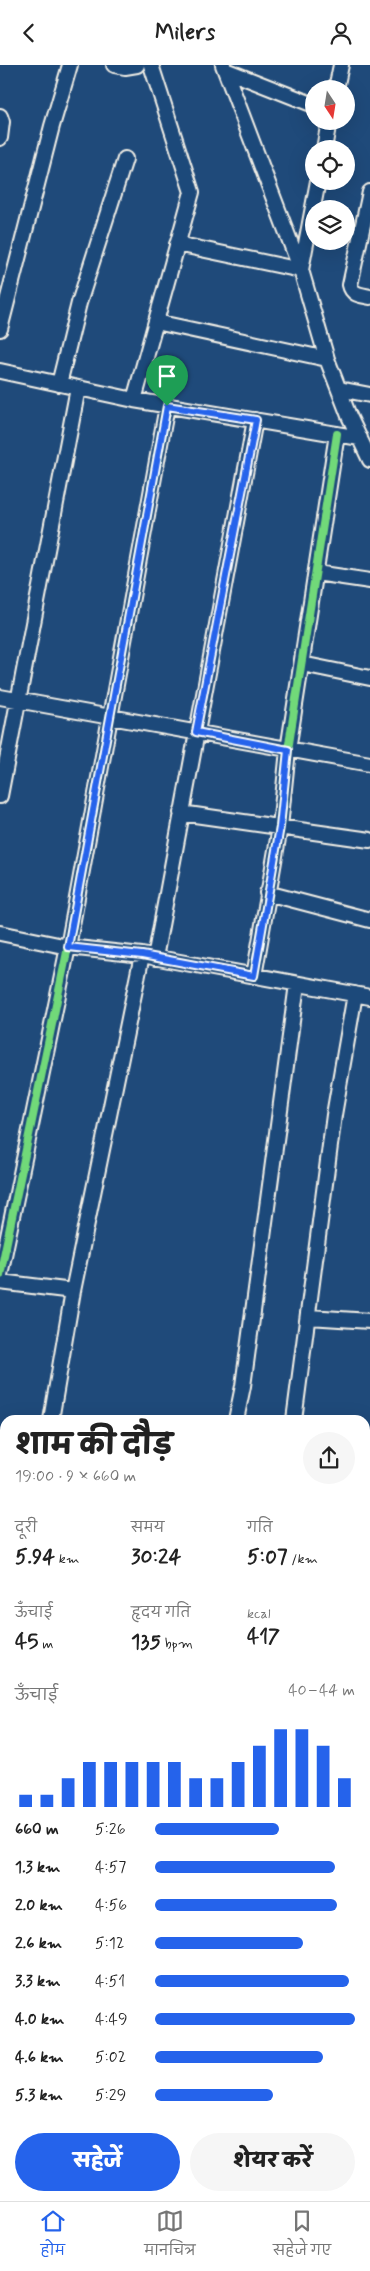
<!DOCTYPE html>
<html lang="hi">
<head>
<meta charset="utf-8">
<style>
	:root { --surface:#fff; --page:#f6f6f6; --text:#222; --muted:#767676; --line:#e0e0e0; --accent:#2563eb }
	body { margin:0; font-family:Mynerve,"Playpen Sans Deva",sans-serif; background:var(--page); color:var(--text); height:100vh; display:flex; flex-direction:column; font-size:19px; white-space:nowrap }
	* { box-sizing:border-box; margin:0 }
	p { font-size:16px; color:var(--muted) }
	.icon { flex:none; width:28px; height:28px; fill:none; stroke:currentColor; stroke-width:2; stroke-linecap:round; stroke-linejoin:round }
	.map { position:relative; flex:1; overflow:hidden }
	.drawer { position:absolute; left:0px; top:1350px; width:370px; height:786px; display:flex; flex-direction:column; background:var(--surface); border-radius:15px 15px 0 0; box-shadow:0 5px 20px #0002 }
	.drawer>* { flex:none }
	.needle { width:32px; rotate:168deg }
	.fabs { position:absolute; left:305px; top:15px; display:grid; gap:10px }
	.fabs a { display:grid; place-items:center; width:50px; height:50px; border-radius:50%; background:var(--surface); box-shadow:0 5px 20px #0002; font-size:25px }
	.pin { position:absolute; display:grid; place-items:center; width:42px; height:42px; color:#fff; margin:-51px -21px; border-radius:50% 50% 50% 0; rotate:-45deg; box-shadow:0 0 5px #0007 }
	.pin .icon { rotate:45deg }
	.round { display:grid; place-items:center; flex:none; width:52px; height:52px; border-radius:26px; background:var(--page) }
	.headline { display:flex; align-items:center; justify-content:space-between; height:85px; padding:0 15px }
	h1 { font-size:28px; font-weight:800; line-height:38px }
	.figures { display:grid; grid-template-columns:repeat(3,1fr); gap:8px; height:85px; padding:5px 15px }
	.figures div { display:grid; align-content:center }
	.figures b { font-size:21px; font-weight:800 }
	.figures small { font-size:14px; font-weight:400 }
	.figures p { font-size:14px }
	.chart { height:140px; padding:10px 15px }
	.chart p { display:flex; justify-content:space-between }
	.chart svg { width:100%; height:90px; margin-top:5px; stroke:var(--accent); stroke-width:6 }
	.primary-button { display:flex; gap:10px; margin-top:auto; padding:10px 15px }
	.primary-button a { flex:1; height:58px; border-radius:30px; background:var(--accent); color:#fff; font-size:20px; font-weight:800; line-height:58px; text-align:center }
	.primary-button a+a { background:var(--page); color:var(--text) }
	ul { padding:0 15px; list-style:none; font-size:16px }
	li { display:grid; grid-template-columns:80px 60px 1fr; align-items:center; height:38px }
	li i { height:12px; border-radius:6px; background:var(--accent) }
	header { display:flex; justify-content:space-between; align-items:center; height:65px; padding:0 15px; background:var(--surface); font-size:22px; font-weight:800 }
	.dock { display:flex; justify-content:space-around; align-items:center; height:70px; border-top:1px solid var(--line); background:var(--surface); font-size:14px; color:var(--muted) }
	.dock a { display:grid; justify-items:center; gap:2px }
	.dock .current { color:var(--accent) }
	.map>svg:first-child { display:block }
	.lines { fill:none; stroke-linecap:round; stroke-linejoin:round }
	.minor-casing { stroke:#f4f1e8; stroke-width:18 }
	.minor { stroke:#1f4a7a; stroke-width:14 }
	.cycleway-casing { stroke:#1f4a7a; stroke-width:11 }
	.cycleway { stroke:#71d979; stroke-width:8 }
	.route-casing { stroke:#fff; stroke-width:10 }
	.route { stroke:#2563eb; stroke-width:6 }
</style>
</head>
<body>
<header><svg class="icon" aria-label="back" viewBox="0 0 24 24"><path d="M15 5l-7 7 7 7"/></svg>Milers<svg class="icon" aria-label="person" viewBox="0 0 24 24"><circle cx="12" cy="8" r="4"/><path d="M4 21q1-7 8-7t8 7"/></svg></header>
<div class="map">
<svg width="370" height="2136" viewBox="0 0 370 2136">
	<rect width="100%" height="100%" fill="#1f4a7a"/>
	<filter id="ink" filterUnits="userSpaceOnUse"><feTurbulence type="fractalNoise" baseFrequency=".02" numOctaves="2"/><feDisplacementMap in="SourceGraphic" scale="10" xChannelSelector="R" yChannelSelector="G"/><feConvolveMatrix kernelMatrix="1 2 1 2 8 2 1 2 1" color-interpolation-filters="sRGB"/></filter>
	<g filter="url(#ink)">
		<g class="lines">
			<defs>
				<path id="minor" d="M114,0L125,2L137,0
					M223,0L301,205L327,294L349,351L370,395
					M225,5L314,40
					M336,24L341,0
					M0,51L2,57L0,73
					M324,84L329,56
					M370,127L350,220C352,230 361,230 370,232
					M177,179L301,205L318,116
					M156,257L327,294
					M0,264L52,61L70,0
					M0,306L134,335L360,373
					M59,319L79,238L125,94
					M339,324L370,330
					M134,335L192,127L151,0
					M316,508L370,516
					M302,599L370,613
					M0,632L370,699
					M0,731L78,323
					M181,748L370,775
					M267,828L370,855
					M0,868L68,882L142,890L370,932
					M155,893L255,355
					M254,911L280,762L288,685L337,369
					M0,1210L68,882L167,341
					M0,1217L73,1226L142,890
					M309,1252L370,1256
					M51,1355L73,1226
					M236,1355L243,1321L297,919
					M294,1355L334,1050L355,929
					M365,1514L370,1515
					M0,1693L5,1694
					M365,1696L370,1691
					M0,1779L5,1780
					M365,1855L370,1856
					M0,1864L5,1865
					M0,1945L5,1946
					M0,2028L5,2029
					M0,2094L5,2090"/>
			</defs>
			<use href="#minor" class="minor-casing"/>
			<use href="#minor" class="minor"/>
			<defs>
				<path id="cycleway" d="M254,911L280,762L288,685L337,369
					M0,1210L68,882L167,341"/>
			</defs>
			<use href="#cycleway" class="cycleway-casing"/>
			<use href="#cycleway" class="cycleway"/>
		</g>
	</g>
	<g class="lines" filter="url(#ink)">
		<defs>
			<path id="route" d="M167,341L256,355L196,667L288,685L280,762L254,911L142,890L68,882Z"/>
		</defs>
		<use href="#route" class="route-casing"/>
		<use href="#route" class="route"/>
	</g>
</svg>
<div class="fabs">
<a><svg class="needle" viewBox="-14 -14 28 28"><path d="M0-13l5 13h-10z" fill="#e53935"/><path d="M0 13l5-13h-10z" fill="#767676"/></svg></a>
<a><svg class="icon" aria-label="locate" viewBox="0 0 24 24"><circle cx="12" cy="12" r="6"/><path d="M12 2v4M12 18v4M2 12h4M18 12h4"/></svg></a>
<a><svg class="icon" aria-label="layers" viewBox="0 0 24 24"><path d="M12 4l9 5-9 5-9-5zM3 14l9 5 9-5"/></svg></a>
</div>
<div class="pin" style="left:167px;top:341px;background:#1e9e55"><svg class="icon" aria-label="arrive" viewBox="0 0 24 24"><path d="M6 21V4h12l-3 4 3 4H6"/></svg></div>
<section class="drawer">
<div class="headline"><div><h1>शाम की दौड़</h1><p>19:00 · 9 × 660 m</p></div><a class="round"><svg class="icon" aria-label="share" viewBox="0 0 24 24"><path d="M12 15V3M7 8l5-5 5 5M5 13v7h14v-7"/></svg></a></div>
<div class="figures">
<div><p>दूरी</p><b>5.94<small> km</small></b></div>
<div><p>समय</p><b>30:24</b></div>
<div><p>गति</p><b>5:07<small> /km</small></b></div>
</div>
<div class="figures">
<div><p>ऊँचाई</p><b>45<small> m</small></b></div>
<div><p>हृदय गति</p><b>135<small> bpm</small></b></div>
<div><p>kcal</p><b>417</b></div>
</div>
<div class="chart"><p><span>ऊँचाई</span>40–44 m</p>
<svg viewBox="0 0 160 44" preserveAspectRatio="none"><path d="M5 44V38M15 44V38M25 44V30M35 44V22M45 44V22M55 44V22M65 44V22M75 44V22M85 44V30M95 44V30M105 44V22M115 44V14M125 44V6M135 44V6M145 44V14M155 44V30"/></svg>
</div>
<ul>
<li><b>660 m</b>5:26<i style="width:62%"></i></li>
<li><b>1.3 km</b>4:57<i style="width:90%"></i></li>
<li><b>2.0 km</b>4:56<i style="width:91%"></i></li>
<li><b>2.6 km</b>5:12<i style="width:74%"></i></li>
<li><b>3.3 km</b>4:51<i style="width:97%"></i></li>
<li><b>4.0 km</b>4:49<i style="width:100%"></i></li>
<li><b>4.6 km</b>5:02<i style="width:84%"></i></li>
<li><b>5.3 km</b>5:29<i style="width:59%"></i></li>
</ul>
<div class="primary-button"><a>सहेजें</a><a>शेयर करें</a></div>
</section>
</div>
<nav class="dock">
<a class="current"><svg class="icon" aria-label="home" viewBox="0 0 24 24"><path d="M3 11l9-7 9 7M6 9v11h12V9"/></svg>होम</a>
<a><svg class="icon" aria-label="map" viewBox="0 0 24 24"><path d="M3 6l6-2 6 2 6-2v14l-6 2-6-2-6 2zM9 4v14M15 6v14"/></svg>मानचित्र</a>
<a><svg class="icon" aria-label="saved" viewBox="0 0 24 24"><path d="M7 4h10v16l-5-4-5 4z"/></svg>सहेजे गए</a>
</nav>
</body>
</html>
